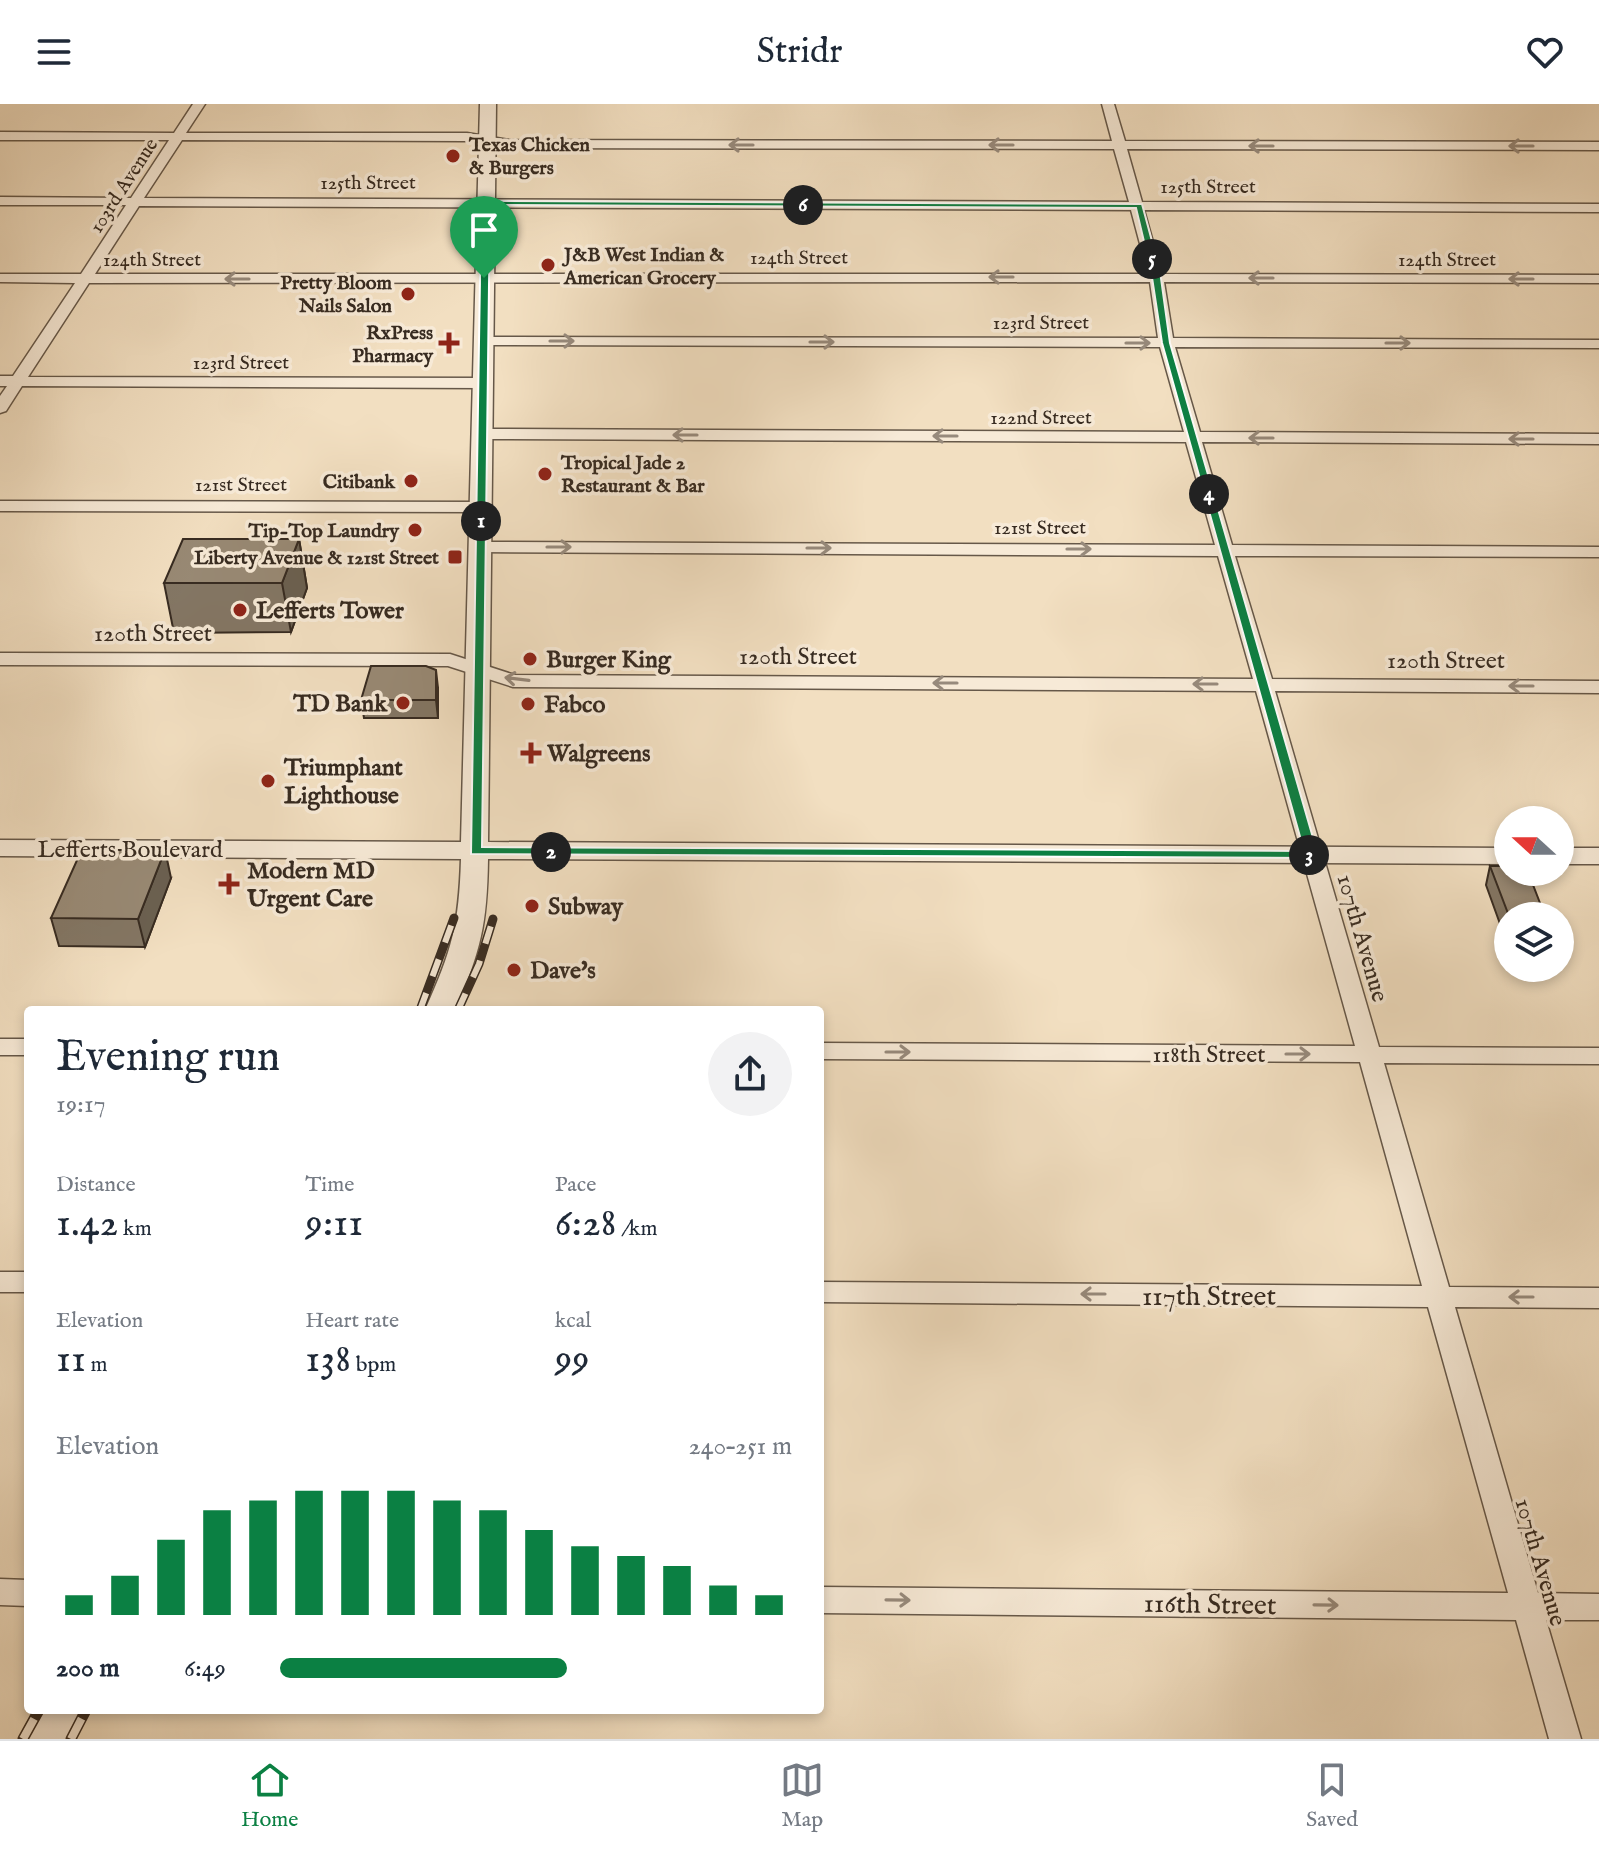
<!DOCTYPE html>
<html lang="en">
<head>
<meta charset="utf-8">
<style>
	:root { --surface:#fff; --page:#f2f2f3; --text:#1f2937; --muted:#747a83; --line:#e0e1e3; --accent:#0b8043 }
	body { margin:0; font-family:"IM FELL English",serif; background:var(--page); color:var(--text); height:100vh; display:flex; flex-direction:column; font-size:30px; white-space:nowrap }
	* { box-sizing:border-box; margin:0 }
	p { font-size:26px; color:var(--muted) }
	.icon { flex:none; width:44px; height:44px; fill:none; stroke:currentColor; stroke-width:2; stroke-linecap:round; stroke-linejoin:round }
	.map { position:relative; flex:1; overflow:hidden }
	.details { position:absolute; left:24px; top:902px; width:800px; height:708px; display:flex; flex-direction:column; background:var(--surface); border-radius:8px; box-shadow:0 4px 12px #0003 }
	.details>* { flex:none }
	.needle { width:52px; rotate:291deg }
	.tools { position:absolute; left:1494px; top:702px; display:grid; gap:16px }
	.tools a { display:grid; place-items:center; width:80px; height:80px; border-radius:50%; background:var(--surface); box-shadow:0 4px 12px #0003; font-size:40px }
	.pin { position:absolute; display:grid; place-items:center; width:68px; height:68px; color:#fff; margin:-82px -34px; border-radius:50% 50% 50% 0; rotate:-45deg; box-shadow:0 0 8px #0007 }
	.pin .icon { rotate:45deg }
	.km { position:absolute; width:40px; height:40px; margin:-20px; border-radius:50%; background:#222; color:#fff; font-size:22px; line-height:40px; text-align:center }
	.round { display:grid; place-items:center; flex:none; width:84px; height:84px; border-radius:42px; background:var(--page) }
	.headline { display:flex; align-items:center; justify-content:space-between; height:136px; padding:0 32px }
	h1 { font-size:44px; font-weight:600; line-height:60px }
	.figures { display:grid; grid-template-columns:repeat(3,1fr); gap:12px; height:136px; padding:8px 32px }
	.figures div { display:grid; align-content:center }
	.figures b { font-size:40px; font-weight:600 }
	.figures small { font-size:22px; font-weight:400 }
	.figures p { font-size:22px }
	.chart { height:224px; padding:16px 32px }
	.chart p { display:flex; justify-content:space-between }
	.chart svg { width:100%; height:144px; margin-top:8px; stroke:var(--accent); stroke-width:6 }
	ul { padding:0 32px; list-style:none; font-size:26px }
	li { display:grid; grid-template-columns:128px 96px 1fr; align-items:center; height:60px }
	li i { height:20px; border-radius:10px; background:var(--accent) }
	header { display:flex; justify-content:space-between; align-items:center; height:104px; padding:0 32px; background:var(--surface); font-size:36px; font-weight:600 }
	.tab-bar { display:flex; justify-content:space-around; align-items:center; height:112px; border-top:2px solid var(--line); background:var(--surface); font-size:22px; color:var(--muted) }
	.tab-bar a { display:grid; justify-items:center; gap:4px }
	.tab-bar .selected { color:var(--accent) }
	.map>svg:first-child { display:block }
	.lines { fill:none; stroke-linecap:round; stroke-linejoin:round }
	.minor-casing { stroke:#665849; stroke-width:3 }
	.tertiary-casing { stroke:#665849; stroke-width:3 }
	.minor { fill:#f7ead7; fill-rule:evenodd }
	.tertiary { fill:#f7ead7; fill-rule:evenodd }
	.rail-far1-casing { stroke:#372b21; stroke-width:9 }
	.rail-casing { stroke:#372b21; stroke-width:11 }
	.rail-far1 { stroke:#f7ead7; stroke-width:6; stroke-dasharray:18; stroke-linecap:butt }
	.rail { stroke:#f7ead7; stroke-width:8; stroke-dasharray:23; stroke-linecap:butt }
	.wall { fill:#837664; stroke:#372b21; stroke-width:2 }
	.shaded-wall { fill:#6a6051; stroke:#372b21; stroke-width:2 }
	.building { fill:#988974; stroke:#372b21; stroke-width:2 }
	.oneway { stroke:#978a7c }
	.route { fill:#0b8043; stroke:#fff; stroke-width:2; fill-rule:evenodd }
	.poi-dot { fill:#8f2418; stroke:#f7ead7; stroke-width:3 }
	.labels { text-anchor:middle; stroke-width:7; stroke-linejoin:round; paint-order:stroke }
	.far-poi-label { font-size:20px; font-weight:bold; fill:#372b21; stroke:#f7ead7; text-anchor:end }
	.far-street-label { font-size:20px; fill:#372b21; stroke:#f7ead7 }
	.poi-label { font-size:24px; font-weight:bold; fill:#372b21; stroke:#f7ead7; text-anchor:start }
	.street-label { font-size:24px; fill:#372b21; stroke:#f7ead7 }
	.near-street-label { font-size:28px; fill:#372b21; stroke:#f7ead7 }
</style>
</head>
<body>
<header><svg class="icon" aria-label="menu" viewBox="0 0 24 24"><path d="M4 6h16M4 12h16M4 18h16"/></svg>Stridr<svg class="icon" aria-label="heart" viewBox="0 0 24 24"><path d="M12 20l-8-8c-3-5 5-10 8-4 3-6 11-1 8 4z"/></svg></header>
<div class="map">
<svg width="1599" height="1635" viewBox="0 0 1599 1635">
	<rect width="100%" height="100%" fill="#f2dfc1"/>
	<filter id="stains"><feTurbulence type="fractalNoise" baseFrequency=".0025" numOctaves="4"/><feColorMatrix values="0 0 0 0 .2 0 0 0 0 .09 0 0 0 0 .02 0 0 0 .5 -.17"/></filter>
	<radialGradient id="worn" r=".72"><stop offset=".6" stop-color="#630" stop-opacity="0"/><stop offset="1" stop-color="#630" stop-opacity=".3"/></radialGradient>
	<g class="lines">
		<defs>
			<path id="minor" d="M193,0H205L186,29H467L509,36L1112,37L1102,0H1114L1125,37L1599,38V46L1127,45L1142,98L1599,100V108L1144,106L1162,170L1599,171V179L1164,178L1173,234L1599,236V244L1175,243L1200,328L1599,330V340L1202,338L1232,441L1599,443V453L1235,452L1272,575L1599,577V589L1275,587L1379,943L1599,944V960L1384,959L1449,1183L1599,1184V1204L1455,1203L1538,1489L1599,1490V1516H1546L1581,1635H1549L1516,1516L820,1509V1483L1508,1489L1428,1203L820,1198V1178L1422,1182L1360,958L820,955V939L1355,942L1256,587L513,583L448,562L0,561V549L450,550L515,571L1253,575L1218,452L481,448L472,443L481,438L1215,441L1186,338L482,335L474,330L482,325L1184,328L1160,243L484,241L477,237L484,233L1158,234L1150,178L89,179L28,273L482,274L490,279L482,284L22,282L6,307L0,309V292L7,282H0V272H13L75,179L0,178V170H81L126,101H0V93L131,94L169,36H0V28L174,29ZM182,36L467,37L509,44L1114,45L1129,98L144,94ZM139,102L1131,106L1148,170H95Z
				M0,397L481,398L489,403L481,408L0,407Z
				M0,935H28V951H0Z
				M0,1168H28V1188H0Z
				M0,1475L28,1476V1502L0,1501Z"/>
			<path id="tertiary" d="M480,0H496L488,738L1508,744V760L488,755C487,821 481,846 455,906H425C452,846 459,821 461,755L0,752V736L461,738Z
				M1560,744H1599V760H1560Z
				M40,1606H82L67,1635H25Z"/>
		</defs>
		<use href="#minor" class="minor-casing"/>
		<use href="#tertiary" class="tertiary-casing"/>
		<use href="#minor" class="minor"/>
		<use href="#tertiary" class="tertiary"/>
		<defs>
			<path id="rail-far1" d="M420,906L454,814
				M458,906L479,860L493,815"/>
			<path id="rail" d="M23,1635L39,1606
				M71,1635L86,1606"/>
		</defs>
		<use href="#rail-far1" class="rail-far1-casing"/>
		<use href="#rail" class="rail-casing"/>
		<use href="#rail-far1" class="rail-far1"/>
		<use href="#rail" class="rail"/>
	</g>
	<path class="wall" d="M299,435L307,484L291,528L174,529L164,479Z
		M438,584V614H364L361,596Z
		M1490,762L1545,812H1508V842L1486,781Z
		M171,774L145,843L59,842L51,814Z"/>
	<path class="shaded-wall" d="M299,435L307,484L291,528L282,479Z
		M436,566L438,584V614L436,596Z
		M165,746L171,774L145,843L138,815Z"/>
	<path class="building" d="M183,435H299L282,479H164Z
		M371,562H426L436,566V596H361Z
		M116,746H165L138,815L51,814L78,754H112Z
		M1490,762H1508V768H1528L1545,812H1509Z"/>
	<defs><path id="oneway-shaft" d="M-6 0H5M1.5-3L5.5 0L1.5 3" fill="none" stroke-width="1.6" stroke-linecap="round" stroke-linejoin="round" transform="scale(2)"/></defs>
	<g class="oneway">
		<use href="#oneway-shaft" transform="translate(741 41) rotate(-180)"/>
		<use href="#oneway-shaft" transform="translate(1001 41) rotate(-180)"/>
		<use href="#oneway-shaft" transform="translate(1261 42) rotate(-180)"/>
		<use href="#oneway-shaft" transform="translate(1521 42) rotate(-180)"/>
		<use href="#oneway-shaft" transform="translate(1001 173) rotate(-180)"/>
		<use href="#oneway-shaft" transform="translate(1261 174) rotate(-180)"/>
		<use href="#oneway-shaft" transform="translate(237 175) rotate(-180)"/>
		<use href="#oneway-shaft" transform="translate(1521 175) rotate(-180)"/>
		<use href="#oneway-shaft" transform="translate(562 237)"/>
		<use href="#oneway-shaft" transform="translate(822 238)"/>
		<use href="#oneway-shaft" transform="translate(1138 239)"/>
		<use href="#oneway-shaft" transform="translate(1398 239)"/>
		<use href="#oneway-shaft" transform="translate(685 331) rotate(-180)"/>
		<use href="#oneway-shaft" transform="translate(945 332) rotate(-180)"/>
		<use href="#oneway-shaft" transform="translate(1261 334) rotate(-180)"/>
		<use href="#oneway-shaft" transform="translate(1521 335) rotate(-180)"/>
		<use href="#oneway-shaft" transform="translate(559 443)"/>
		<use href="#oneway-shaft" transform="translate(819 444)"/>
		<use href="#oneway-shaft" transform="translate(1079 445)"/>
		<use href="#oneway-shaft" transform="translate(517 575) rotate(-173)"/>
		<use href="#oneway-shaft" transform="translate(945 579) rotate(-180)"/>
		<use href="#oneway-shaft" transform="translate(1205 580) rotate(-180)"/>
		<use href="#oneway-shaft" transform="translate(1521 582) rotate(-180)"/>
		<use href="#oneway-shaft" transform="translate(898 948)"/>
		<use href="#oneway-shaft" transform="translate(1298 950)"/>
		<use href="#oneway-shaft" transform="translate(1093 1190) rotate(-180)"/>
		<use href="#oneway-shaft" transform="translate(1521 1193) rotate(-180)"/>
		<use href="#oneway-shaft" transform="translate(898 1496) rotate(1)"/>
		<use href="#oneway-shaft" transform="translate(1326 1501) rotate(1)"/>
	</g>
	<path class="route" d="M486,97L1142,100L1160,167L1170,239L1318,751L1316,754L471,750L480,174L482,99ZM490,101L1136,104L1151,167L1162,239L1304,747L482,743Z"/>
	<g class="poi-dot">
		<circle cx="453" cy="52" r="8"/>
		<circle cx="548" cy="161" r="8"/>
		<circle cx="408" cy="190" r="8"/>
		<path d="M445 227h8v8h8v8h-8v8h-8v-8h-8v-8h8z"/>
		<circle cx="545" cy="370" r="8"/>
		<circle cx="411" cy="377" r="8"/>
		<circle cx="415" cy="426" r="8"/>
		<rect x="447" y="445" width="16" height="16" rx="4"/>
		<circle cx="240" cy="506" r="8"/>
		<circle cx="530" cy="555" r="8"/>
		<circle cx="403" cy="599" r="8"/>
		<circle cx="528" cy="600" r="8"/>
		<path d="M527 637h8v8h8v8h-8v8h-8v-8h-8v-8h8z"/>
		<circle cx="268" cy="677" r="8"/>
		<path d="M225 768h8v8h8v8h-8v8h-8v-8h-8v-8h8z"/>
		<circle cx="532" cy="802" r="8"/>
		<circle cx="514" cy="866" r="8"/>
	</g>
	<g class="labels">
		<g class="far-poi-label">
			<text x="469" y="47" text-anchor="start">Texas Chicken<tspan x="469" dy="23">&amp; Burgers</tspan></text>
			<text x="564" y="157" text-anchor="start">J&amp;B West Indian &amp;<tspan x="564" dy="23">American Grocery</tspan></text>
			<text x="392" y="185">Pretty Bloom<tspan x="392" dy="23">Nails Salon</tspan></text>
			<text x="433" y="235">RxPress<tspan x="433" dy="23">Pharmacy</tspan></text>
			<text x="561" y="365" text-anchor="start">Tropical Jade 2<tspan x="561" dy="23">Restaurant &amp; Bar</tspan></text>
			<text x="395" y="384">Citibank</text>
			<text x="399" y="433">Tip-Top Laundry</text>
			<text x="439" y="460">Liberty Avenue &amp; 121st Street</text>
		</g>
		<g class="far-street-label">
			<text x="368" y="85">125th Street</text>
			<text transform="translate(123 81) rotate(-57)" y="7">103rd Avenue</text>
			<text x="1208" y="89">125th Street</text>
			<text x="799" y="160">124th Street</text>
			<text x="152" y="162">124th Street</text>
			<text x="1447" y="162">124th Street</text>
			<text x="1041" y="225">123rd Street</text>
			<text x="241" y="265">123rd Street</text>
			<text x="1041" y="320">122nd Street</text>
			<text x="241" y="387">121st Street</text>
			<text x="1040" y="430">121st Street</text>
		</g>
		<g class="poi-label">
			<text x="256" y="514">Lefferts Tower</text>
			<text x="546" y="563">Burger King</text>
			<text x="387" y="607" text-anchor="end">TD Bank</text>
			<text x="544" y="608">Fabco</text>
			<text x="547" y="657">Walgreens</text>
			<text x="284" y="671">Triumphant<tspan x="284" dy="28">Lighthouse</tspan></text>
			<text x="247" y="774">Modern MD<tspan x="247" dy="28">Urgent Care</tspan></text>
			<text x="548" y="810">Subway</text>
			<text x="530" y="874">Dave's</text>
		</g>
		<g class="street-label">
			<text x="153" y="537">120th Street</text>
			<text x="798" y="560">120th Street</text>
			<text x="1446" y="564">120th Street</text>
			<text x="130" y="753">Lefferts Boulevard</text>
			<text transform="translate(1363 834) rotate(74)" y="8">107th Avenue</text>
			<text x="1209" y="958">118th Street</text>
			<text transform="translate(1541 1458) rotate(74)" y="8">107th Avenue</text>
		</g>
		<g class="near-street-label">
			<text x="1209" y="1201">117th Street</text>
			<text transform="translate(1210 1499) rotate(1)" y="10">116th Street</text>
		</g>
	</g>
	<rect width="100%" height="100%" filter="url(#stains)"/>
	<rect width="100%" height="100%" fill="url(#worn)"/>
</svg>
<div class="tools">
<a><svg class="needle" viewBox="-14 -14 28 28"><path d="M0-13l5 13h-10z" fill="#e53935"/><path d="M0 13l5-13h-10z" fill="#747a83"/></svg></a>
<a><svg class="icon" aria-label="layers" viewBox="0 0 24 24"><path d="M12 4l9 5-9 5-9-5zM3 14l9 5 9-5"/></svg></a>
</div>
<div class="pin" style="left:484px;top:174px;background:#1e9e55"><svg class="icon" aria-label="arrive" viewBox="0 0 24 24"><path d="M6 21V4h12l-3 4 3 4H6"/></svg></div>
<b class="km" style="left:481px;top:417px">1</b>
<b class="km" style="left:551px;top:748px">2</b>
<b class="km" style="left:1309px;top:751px">3</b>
<b class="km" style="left:1209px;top:390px">4</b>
<b class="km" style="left:1152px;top:155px">5</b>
<b class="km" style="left:803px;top:101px">6</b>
<section class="details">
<div class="headline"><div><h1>Evening run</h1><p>19:17</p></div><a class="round"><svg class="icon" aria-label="share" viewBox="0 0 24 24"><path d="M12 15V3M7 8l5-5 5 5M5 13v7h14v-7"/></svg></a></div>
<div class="figures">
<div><p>Distance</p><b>1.42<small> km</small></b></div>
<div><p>Time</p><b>9:11</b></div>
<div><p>Pace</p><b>6:28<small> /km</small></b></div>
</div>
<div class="figures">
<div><p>Elevation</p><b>11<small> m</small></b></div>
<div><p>Heart rate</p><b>138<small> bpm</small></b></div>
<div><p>kcal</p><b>99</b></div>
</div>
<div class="chart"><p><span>Elevation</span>240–251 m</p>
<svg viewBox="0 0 160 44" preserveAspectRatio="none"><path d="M5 44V38M15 44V32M25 44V21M35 44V12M45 44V9M55 44V6M65 44V6M75 44V6M85 44V9M95 44V12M105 44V18M115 44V23M125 44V26M135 44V29M145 44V35M155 44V38"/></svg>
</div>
<ul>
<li><b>200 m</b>6:49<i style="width:56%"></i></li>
</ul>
</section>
</div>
<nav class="tab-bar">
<a class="selected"><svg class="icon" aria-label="home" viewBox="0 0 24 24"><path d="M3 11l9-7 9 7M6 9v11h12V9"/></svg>Home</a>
<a><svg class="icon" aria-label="map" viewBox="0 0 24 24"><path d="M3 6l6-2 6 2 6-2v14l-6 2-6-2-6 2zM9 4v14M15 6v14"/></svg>Map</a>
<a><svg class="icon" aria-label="saved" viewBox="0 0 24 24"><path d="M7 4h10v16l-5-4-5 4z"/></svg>Saved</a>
</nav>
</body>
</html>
